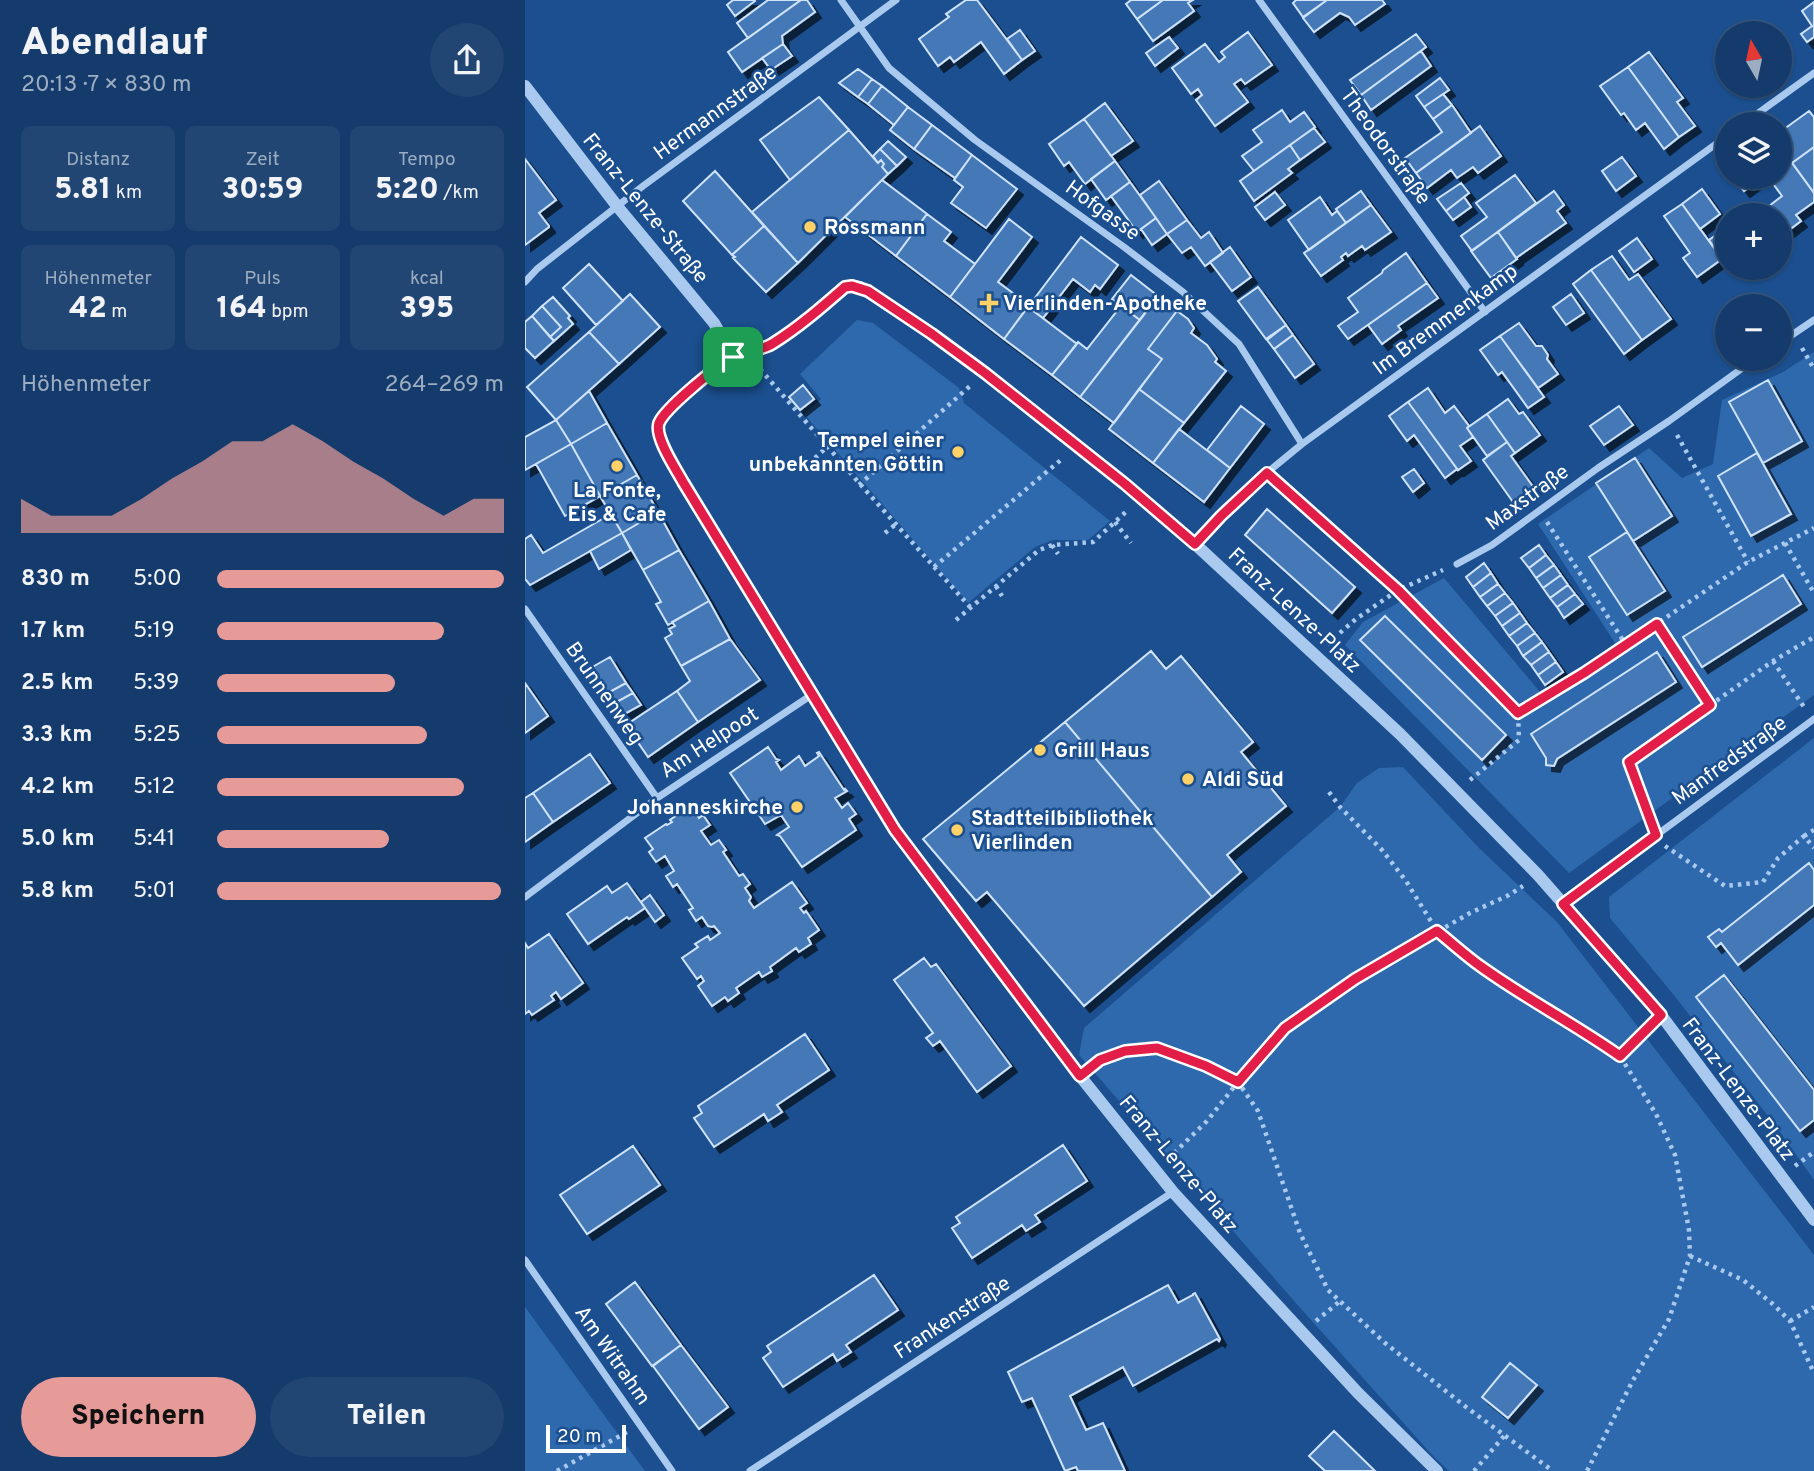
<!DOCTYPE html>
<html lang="de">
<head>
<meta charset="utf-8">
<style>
	:root { --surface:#143b6b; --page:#214673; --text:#f1f3f6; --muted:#9dadc1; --line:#33557e; --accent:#e69b98 }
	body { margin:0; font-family:Overpass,sans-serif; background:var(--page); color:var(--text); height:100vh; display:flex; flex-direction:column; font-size:26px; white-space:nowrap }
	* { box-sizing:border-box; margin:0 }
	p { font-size:23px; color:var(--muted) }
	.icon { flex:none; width:38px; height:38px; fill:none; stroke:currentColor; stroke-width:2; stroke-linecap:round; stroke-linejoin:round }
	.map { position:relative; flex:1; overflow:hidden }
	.details { display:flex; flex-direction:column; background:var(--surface); width:525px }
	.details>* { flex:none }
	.needle { width:46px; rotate:351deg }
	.fabs { position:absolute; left:1190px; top:21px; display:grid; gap:14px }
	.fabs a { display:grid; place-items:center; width:77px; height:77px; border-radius:50%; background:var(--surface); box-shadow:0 2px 5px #0004,0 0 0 2px var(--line); font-size:35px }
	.scale { position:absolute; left:21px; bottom:18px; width:80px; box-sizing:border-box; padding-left:7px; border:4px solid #fff; border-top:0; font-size:19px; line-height:24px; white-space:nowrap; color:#fff; -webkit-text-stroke:5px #1b4f8f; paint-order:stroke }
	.pin { position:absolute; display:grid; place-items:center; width:60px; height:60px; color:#fff; margin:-30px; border-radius:14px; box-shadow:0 4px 10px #0006 }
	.round { display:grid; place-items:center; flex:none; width:74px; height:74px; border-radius:37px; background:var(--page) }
	.head { display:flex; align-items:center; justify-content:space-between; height:119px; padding:0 21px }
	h1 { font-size:38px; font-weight:800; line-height:52px }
	.stats { display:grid; grid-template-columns:repeat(3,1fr); gap:10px; height:119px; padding:7px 21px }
	.stats div { display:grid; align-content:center; border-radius:10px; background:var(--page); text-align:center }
	.stats b { font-size:30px; font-weight:800 }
	.stats small { font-size:19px; font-weight:400 }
	.stats p { font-size:19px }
	.chart { height:196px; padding:14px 21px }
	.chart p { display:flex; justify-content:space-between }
	.chart svg { width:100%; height:126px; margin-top:7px; fill:var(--accent); opacity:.7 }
	.button { display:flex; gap:14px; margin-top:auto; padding:14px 21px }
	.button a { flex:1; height:80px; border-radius:42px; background:var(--accent); color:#111; font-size:28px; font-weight:800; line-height:80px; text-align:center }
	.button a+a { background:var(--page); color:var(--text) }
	ul { padding:0 21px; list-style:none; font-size:23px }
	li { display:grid; grid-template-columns:112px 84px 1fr; align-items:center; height:52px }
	li i { height:18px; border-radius:9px; background:var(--accent) }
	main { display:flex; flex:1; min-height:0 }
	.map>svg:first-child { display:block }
	.green { fill:#2e69ad }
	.building { fill:#4478b7; stroke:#cfe3fa; stroke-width:2; filter:url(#shadow) }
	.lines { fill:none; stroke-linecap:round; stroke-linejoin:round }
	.path { stroke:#a9c9ee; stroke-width:4.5; stroke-dasharray:3.5 5; stroke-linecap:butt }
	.minor { stroke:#a9c9ee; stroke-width:7 }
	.tertiary { stroke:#a9c9ee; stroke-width:12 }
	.route-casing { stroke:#fff; stroke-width:14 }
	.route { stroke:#e11d48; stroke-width:9 }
	.poi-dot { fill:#ffd166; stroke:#1b4f8f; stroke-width:2.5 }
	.labels { text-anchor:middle; stroke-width:5; stroke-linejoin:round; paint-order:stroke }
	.street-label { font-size:21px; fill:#fff; stroke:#1b4f8f }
	.poi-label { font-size:21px; font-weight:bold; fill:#fff; stroke:#1b4f8f; text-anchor:start }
</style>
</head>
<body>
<main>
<section class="details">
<div class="head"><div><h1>Abendlauf</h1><p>20:13 · 7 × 830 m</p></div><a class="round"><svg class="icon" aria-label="share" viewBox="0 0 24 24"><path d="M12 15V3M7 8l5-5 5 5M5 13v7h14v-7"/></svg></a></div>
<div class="stats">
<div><p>Distanz</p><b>5.81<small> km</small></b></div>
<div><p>Zeit</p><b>30:59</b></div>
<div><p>Tempo</p><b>5:20<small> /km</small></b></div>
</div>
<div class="stats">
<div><p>Höhenmeter</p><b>42<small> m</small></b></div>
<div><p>Puls</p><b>164<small> bpm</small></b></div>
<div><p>kcal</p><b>395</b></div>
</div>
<div class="chart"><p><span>Höhenmeter</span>264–269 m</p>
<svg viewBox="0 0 160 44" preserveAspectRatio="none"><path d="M0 44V32L10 38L20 38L30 38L40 32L50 25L60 19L70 12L80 12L90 6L100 12L110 19L120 25L130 32L140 38L150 32L160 32V44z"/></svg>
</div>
<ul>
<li><b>830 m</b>5:00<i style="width:100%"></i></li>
<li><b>1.7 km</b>5:19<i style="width:79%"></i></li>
<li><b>2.5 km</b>5:39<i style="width:62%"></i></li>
<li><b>3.3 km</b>5:25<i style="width:73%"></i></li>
<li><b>4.2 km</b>5:12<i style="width:86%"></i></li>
<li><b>5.0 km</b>5:41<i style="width:60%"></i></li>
<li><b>5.8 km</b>5:01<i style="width:99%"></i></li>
</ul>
<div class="button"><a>Speichern</a><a>Teilen</a></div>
</section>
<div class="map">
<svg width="1289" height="1471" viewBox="0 0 1289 1471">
	<defs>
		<filter id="shadow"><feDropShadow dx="6" dy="6" stdDeviation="0" flood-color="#0009"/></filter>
	</defs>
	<rect width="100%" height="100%" fill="#1b4f8f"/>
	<path class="green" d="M332,320L348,323L434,388L439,403L585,521L563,540H528L510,547L443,603L279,414L296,399L275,374Z
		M1289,352V695L1044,873L820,645L838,622L919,578L1021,699L1090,643L1013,524L1124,448L1157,478L1188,464L1197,400L1258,372Z
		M1289,738V1180L1250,1125L1148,994L1085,918L1084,897Z
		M878,767L954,848L1032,922L1289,1255V1471H924L909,1457L777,1310L554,1055L559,1028L815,807L832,783L854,768Z
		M0,1307L120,1471H0Z"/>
	<path class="building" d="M208,0H229L230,1L210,16L202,5Z
		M243,0H276L223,38L212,23Z
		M276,0H282L290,12L257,36L258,44L217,72L203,52Z
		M441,0H452L497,60L479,74L456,42L429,62L425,57L413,66L394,39L424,17L421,14Z
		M606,0H638L612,19L601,4Z
		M638,0H668L663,3L669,11L628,41L612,19Z
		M771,0H802L778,17L768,3Z
		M802,0H857L860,4L830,25L824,17L815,13L789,32L778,18Z
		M1289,2V37L1282,42L1276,34L1287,26L1277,11Z
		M495,30L510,51L497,60L482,39Z
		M723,32L747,65L720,84L716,79L709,84L723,102L690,126L671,100L677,95L673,89L666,94L647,68L680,44L694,62L700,57L696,52Z
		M891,34L901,47L836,95L825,80Z
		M644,37L653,48L630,66L621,53Z
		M258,44L267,56L246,70L237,58Z
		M896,51L906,66L846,110L836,95Z
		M1124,52L1158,98L1152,102L1170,126L1154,137L1103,67Z
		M1103,67L1154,137L1139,149L1120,123L1111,130L1099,113L1096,115L1075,86Z
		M333,69L347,79L333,97L314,83Z
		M915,78L924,90L899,107L891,96Z
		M347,79L357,86L343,104L333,97Z
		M357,86L383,107L369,125L343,104Z
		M918,94L927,105L908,119L899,107Z
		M294,97L324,130L265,180L235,140Z
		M580,103L608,141L586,156L559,119Z
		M927,105L946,133L891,173L880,158L917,132L908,119Z
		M383,107L407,125L389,149L365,130Z
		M757,110L765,122L779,112L790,127L729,171L717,156L737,142L728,130Z
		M1284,111L1289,117V147L1267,163L1255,146V132Z
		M559,119L590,161L560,184L544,162L539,166L524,144Z
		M407,125L447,155L430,178L389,149Z
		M955,126L976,156L953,173L948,167L932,178L926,170L902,188L891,173Z
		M789,128L800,142L775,160L765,145Z
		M324,130L353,163L356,160L359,164L357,167L363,174L273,263L227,212Z
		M363,141L381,157L372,166L355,149Z
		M765,145L775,160L763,169L767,173L729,201L715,181Z
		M1255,146L1289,193V202L1271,215L1276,221L1255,237V215H1237L1235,213L1257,196L1244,178L1255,177Z
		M1289,147V193L1267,163Z
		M355,149L372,166L363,174L357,167L359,164L356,160L353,163L348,156Z
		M447,155L492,189L461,228L426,203L438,187L429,180Z
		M1097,157L1111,176L1091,191L1077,171Z
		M0,159L31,200L14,213L24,226V227L0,245Z
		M590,161L605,182L581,200L566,179Z
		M190,171L239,226L207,255L158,201Z
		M990,175L1011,203L947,251L936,236L962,217L951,203Z
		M1208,177H1238L1219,191Z
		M357,180L402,214L371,256L320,217Z
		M634,181L662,220L642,234L615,195Z
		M605,182L631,218L612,232L586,196Z
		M936,183L944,193L921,211L912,199Z
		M1177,189L1195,214L1175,229L1157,204Z
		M836,191L846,205L821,223L811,209Z
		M1029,191L1039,205L1032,211L1041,223L991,258L973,232Z
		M750,192L760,205L740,220L730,207Z
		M795,197L807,215L812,211L821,223L784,250L763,220Z
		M939,197L946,207L928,220L921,211Z
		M1157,204L1197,259L1172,277L1158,258L1165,253L1139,216Z
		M846,205L866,232L840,250L837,246L823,256L821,253L816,257L818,260L796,276L779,253Z
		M402,214L426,232L419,241L450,264L425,297L371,256Z
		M631,218L642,234L627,245L616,229Z
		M484,219L507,237L473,282L504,305L479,339L425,297Z
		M662,220L676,238L684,232L698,253L680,266L666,247L657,253L642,234Z
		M239,226L273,263L241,292L208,258L210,257L207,255Z
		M1199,229L1202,234V251L1195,256L1184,240Z
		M973,232L992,259L966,278L946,251Z
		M556,237L593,265L575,289L570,285L565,292L548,279L518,318L503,307Z
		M1112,238L1127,259L1109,272L1094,251Z
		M705,247L726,277L707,291L685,262Z
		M881,253L902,283L823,339L813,326L833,312L823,298L857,273L858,270Z
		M1087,256L1104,280L1113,274L1146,319L1117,340L1066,270Z
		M64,264L98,301L71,325L38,288Z
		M1066,270L1117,340L1099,354L1048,284Z
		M606,275L633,296L615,320L587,299Z
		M902,283L913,298L873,326L876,330L857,344L843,325Z
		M733,287L761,325L741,339L713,301Z
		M105,294L135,327L94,364L64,332Z
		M1046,294L1059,313L1041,325L1028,307Z
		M633,296L652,311L623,349L637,359L589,423L555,397Z
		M28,297L45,316L43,318L48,324L29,341L25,337L36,327L17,306Z
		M17,306L36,327L25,337L7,316Z
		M596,306L615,320L555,397L527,375L553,342L562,349Z
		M503,307L552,344L527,375L479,339Z
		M652,311L663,319L669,328L666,333L682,345L692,359L690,362L701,371L659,423L614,389L637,359L623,349Z
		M7,316L29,341L10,358L0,348V322Z
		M994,323L1011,346H1017L1023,355L1022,359L1033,374L1013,388L975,336Z
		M761,325L768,335L749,349L742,340Z
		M64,332L94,364L31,420L2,387Z
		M768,335L789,364L770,378L749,349Z
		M975,336L1019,397L1003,408L977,372L973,375L955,350Z
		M1243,380L1277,441L1238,463L1204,402Z
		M278,385L289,399L275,410L264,397Z
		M903,388L920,413L929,406L944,426L942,428L948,437L935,446L946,461L933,470L883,402Z
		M614,389L659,423L628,463L584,429Z
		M64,391L82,423L46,444L31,420Z
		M983,399L994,414L998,412L1015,435L990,453L962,414Z
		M883,402L932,469L920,478L889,435L882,441L864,416Z
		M716,406L739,424L705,468L682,450Z
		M1094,406L1108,425L1079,445L1065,426Z
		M962,414L982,442L962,456L942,428Z
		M31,420L46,444L0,470V437Z
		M82,423L112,475L75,496L46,444Z
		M654,429L705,468L679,502L628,463Z
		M982,442L990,453L986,456L1009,488L988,502L958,460Z
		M46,444L75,496L40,516L11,464Z
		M1232,453L1266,514L1226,536L1193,476Z
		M1110,458L1147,516L1108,541L1071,483Z
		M889,469L899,483L888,492L877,477Z
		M112,475L133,512L97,533L75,496Z
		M742,509L830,587L807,613L720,535Z
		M133,512L154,550L118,570L97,533Z
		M86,514L97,533L5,585L0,579V539L6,535L18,553Z
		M1102,532L1140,591L1102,615L1064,557Z
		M97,533L106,550L74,569L65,551Z
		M1014,545L1021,555L1004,568L996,558Z
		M154,550L184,601L143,625L131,604L136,602L118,570Z
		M1021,555L1029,565L1011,578L1004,568Z
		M959,563L966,573L948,587L941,577Z
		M1029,565L1036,575L1018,588L1011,578Z
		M966,573L973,584L955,597L948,587Z
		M1036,575L1043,585L1025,598L1018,588Z
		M1258,575L1276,604L1177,667L1158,637Z
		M973,584L980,593L962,606L955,597Z
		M1043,585L1050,594L1032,607L1025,598Z
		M980,593L988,603L970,616L962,606Z
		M1050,594L1058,604L1039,618L1032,607Z
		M184,601L205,639L156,666L140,638L147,634L144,629L150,626L147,622Z
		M988,603L995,613L977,626L970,616Z
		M995,613L1002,623L984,636L977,626Z
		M860,616L981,735L957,760L835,640Z
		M1002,623L1010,633L992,646L984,636Z
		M1010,633L1017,642L998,656L992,646Z
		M205,639L235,680L173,722L152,691L165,681L156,666Z
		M1017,642L1024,652L1006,665L998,656Z
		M626,651L641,669L656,656L728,742L716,752L761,806L702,855L716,872L687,897L540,722Z
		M1024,652L1031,662L1013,675L1006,665Z
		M1132,652L1151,682L1032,759L1029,766L1021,765V758L1006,734Z
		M85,657L101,683L81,694L64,669Z
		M1031,662L1038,672L1020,685L1013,675Z
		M0,683L23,716L0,733Z
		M101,683L108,693L88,704L81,694Z
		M152,691L173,722L123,757L101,725Z
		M108,693L116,705L96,716L88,704Z
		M540,722L687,897L559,1006L462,892L451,901L398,839Z
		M243,747L251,759L254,760L251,762L256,770L274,756L280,766L294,756L292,753L294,752L319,790L320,789L322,791L310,798L317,808L323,803L331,814L324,819L331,830L277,867L255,836L252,835L264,827L256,815L240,824L205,773Z
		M65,754L85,783L28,822L8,793Z
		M8,793L28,822L0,842V798Z
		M166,805L174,818L178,815L185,825L176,831L186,845L194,840L201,850L198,852L214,876L218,874L225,884L220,888L226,897L224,901L229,908L267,882L282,903L275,908L279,913L281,911L294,930L283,938L286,944L274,952L271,948L245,967L247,971L237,977L234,972L211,988L214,993L203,1001L200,997L187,1006L173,986L179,981L176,976L172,979L157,958L173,947L170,944L183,936L185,940L195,933L189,926L187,927L183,926L177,917L171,921L164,910L168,908L152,884L148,887L141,876L149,871L140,856L131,862L124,852L128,849L120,838L141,824L142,825L147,822L145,820Z
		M1284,863L1289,870V905L1213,965L1196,943L1191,947L1183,937L1194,929L1197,932Z
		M102,883L120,908L104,919L102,917L63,944L42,914L82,886L87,893Z
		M125,895L139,915L130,922L116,902Z
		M24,934L58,983L36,999L31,992L26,996L29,1000L7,1015L4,1011L0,1014V943L3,948Z
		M399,958L406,967L411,964L486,1066L452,1092L415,1041L408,1046L401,1038L408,1033L369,980Z
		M1199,975L1289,1090V1120L1275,1131L1171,997Z
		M280,1034L304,1070L252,1105L257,1112L243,1121L239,1114L189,1147L169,1118L177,1113L173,1106Z
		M538,1145L562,1181L510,1215L515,1222L501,1231L497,1225L447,1258L427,1228L435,1223L431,1217Z
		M108,1146L135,1185L62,1234L35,1195Z
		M349,1275L373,1310L321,1345L326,1352L312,1361L308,1354L258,1387L238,1358L246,1352L242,1346Z
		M110,1282L156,1345L127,1366L81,1304Z
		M643,1285L653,1303L668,1295V1294L670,1293L695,1339L694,1341L692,1339L608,1386L598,1367L545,1396L561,1430L578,1423L600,1471H553L551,1467L540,1471L507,1398L497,1402L483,1372Z
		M156,1345L203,1407L174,1429L128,1366Z
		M985,1363L1012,1385L983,1418L957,1397Z
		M809,1431L850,1471H800L784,1456Z"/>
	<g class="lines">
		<path class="path" d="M1277,348L1289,369
			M235,369L335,484L445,607
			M1152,435L1223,562
			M290,458L303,446
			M753,483L873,590L993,713L1059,673L1223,562L1289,528
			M334,485L445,386
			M590,522L606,543
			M1022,522L1101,645
			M360,533L371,524
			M1260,543L1289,593
			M527,545L533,554
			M409,567L537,459
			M471,586L477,596
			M431,620L514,550L527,545L568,542L603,510
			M1132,624L1185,705
			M802,644L831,619L873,590L918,570
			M1248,661L1279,707
			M945,780L994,740L993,713
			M804,792L815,807L857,850L881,881L912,931L956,967L1024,1011L1069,1038L1095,1056L1131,1114L1150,1155L1164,1230L1165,1256L1144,1319L1107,1382L1062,1471
			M1126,821L1104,762L1248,661L1289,637
			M1279,836L1289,830
			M1140,846L1200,886L1238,882L1253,858L1279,836L1289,848
			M1095,1056L1124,1027
			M569,1065L575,1060L600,1051L632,1048L681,1066L713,1082L733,1111L775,1233L803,1290L860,1343L941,1407L1028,1471
			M643,1159L682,1121L713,1082L760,1028L830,979L945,913L984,895L998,886
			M1270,1166L1289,1152
			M1165,1256L1218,1280L1249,1305L1265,1321L1289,1373
			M791,1321L814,1302
			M1265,1321L1289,1307
			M32,1471L102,1432
			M949,1471L980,1435"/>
		<path class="minor" d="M316,0L364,68L450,140L599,247L658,292L714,344L777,444
			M734,0L960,312
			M1218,124L1289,73
			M0,282L12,269L118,186L371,0
			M1255,343L1289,320
			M670,544L696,516L732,481L777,444L1202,136
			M932,564L967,545L1073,468L1144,421L1230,359
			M0,609L132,798
			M0,897L132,798L288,694
			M1038,904L1289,719
			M0,1260L147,1471
			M225,1471L648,1192"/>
		<path class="tertiary" d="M0,86L92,206L189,323L208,357
			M912,1471L833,1393L648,1192L555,1076L370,830L158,482C151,469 129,437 134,423C140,408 191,367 206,358C219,351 235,351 247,344C273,328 297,307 320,287L327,286L335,287L407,334L460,373L600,484L670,544L875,734L1013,875L1136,1015L1289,1220"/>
	</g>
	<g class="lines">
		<defs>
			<path id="route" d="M327,286L343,291L407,334L460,373L600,484L670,544L696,516L742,473L873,590L993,713L1059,673L1132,624L1185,705L1104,762L1131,835L1038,904L1136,1015L1095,1056C1051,1025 1003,1000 958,968C942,957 927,943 912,931L830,979L760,1028L713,1082L681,1066L632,1048L600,1051L575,1060L555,1076L370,830L158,482C151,469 129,437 134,423C140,408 191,367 206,358C219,351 235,351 247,344C273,328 297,307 320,287Z"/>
		</defs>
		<use href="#route" class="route-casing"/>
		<use href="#route" class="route"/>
	</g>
	<g class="poi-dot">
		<circle cx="285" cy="227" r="7"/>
		<path d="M460.5 292.5h7v7h7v7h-7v7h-7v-7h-7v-7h7z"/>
		<circle cx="433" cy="452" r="7"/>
		<circle cx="92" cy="466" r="7"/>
		<circle cx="515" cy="750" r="7"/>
		<circle cx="663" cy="779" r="7"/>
		<circle cx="272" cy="807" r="7"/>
		<circle cx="432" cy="830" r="7"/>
	</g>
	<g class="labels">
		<g class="street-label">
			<text transform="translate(190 112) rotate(-36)" y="7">Hermannstraße</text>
			<text transform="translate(861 146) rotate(54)" y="7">Theodorstraße</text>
			<text transform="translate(121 208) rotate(51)" y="7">Franz-Lenze-Straße</text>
			<text transform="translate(578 210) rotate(36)" y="7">Hofgasse</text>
			<text transform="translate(920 319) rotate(-36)" y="7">Im Bremmenkamp</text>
			<text transform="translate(1002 497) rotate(-36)" y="7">Maxstraße</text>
			<text transform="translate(770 610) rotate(43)" y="7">Franz-Lenze-Platz</text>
			<text transform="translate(80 693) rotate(55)" y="7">Brunnenweg</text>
			<text transform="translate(184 742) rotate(-33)" y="7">Am Helpoot</text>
			<text transform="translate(1204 760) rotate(-36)" y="7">Manfredstraße</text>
			<text transform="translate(1214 1089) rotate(53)" y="7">Franz-Lenze-Platz</text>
			<text transform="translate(654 1164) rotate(50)" y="7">Franz-Lenze-Platz</text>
			<text transform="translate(427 1317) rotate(-33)" y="7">Frankenstraße</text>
			<text transform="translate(88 1355) rotate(55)" y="7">Am Witrahm</text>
		</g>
		<g class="poi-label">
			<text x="299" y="234">Rossmann</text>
			<text x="478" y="310">Vierlinden-Apotheke</text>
			<text x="419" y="447" text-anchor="end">Tempel einer<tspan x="419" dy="24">unbekannten Göttin</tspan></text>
			<text x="92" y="497" text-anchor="middle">La Fonte,<tspan x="92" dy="24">Eis &amp; Cafe</tspan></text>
			<text x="529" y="757">Grill Haus</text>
			<text x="677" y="786">Aldi Süd</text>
			<text x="258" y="814" text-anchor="end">Johanneskirche</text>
			<text x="446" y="825">Stadtteilbibliothek<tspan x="446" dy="24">Vierlinden</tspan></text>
		</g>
	</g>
</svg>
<div class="fabs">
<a><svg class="needle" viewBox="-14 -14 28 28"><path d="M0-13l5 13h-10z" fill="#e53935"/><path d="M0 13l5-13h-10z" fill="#9dadc1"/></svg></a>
<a><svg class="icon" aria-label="layers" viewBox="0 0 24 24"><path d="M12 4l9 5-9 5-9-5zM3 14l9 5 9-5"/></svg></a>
<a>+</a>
<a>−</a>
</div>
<div class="scale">20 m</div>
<div class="pin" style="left:208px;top:357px;background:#1e9e55"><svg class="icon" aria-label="arrive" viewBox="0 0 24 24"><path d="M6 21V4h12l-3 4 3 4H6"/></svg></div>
</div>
</main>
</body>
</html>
